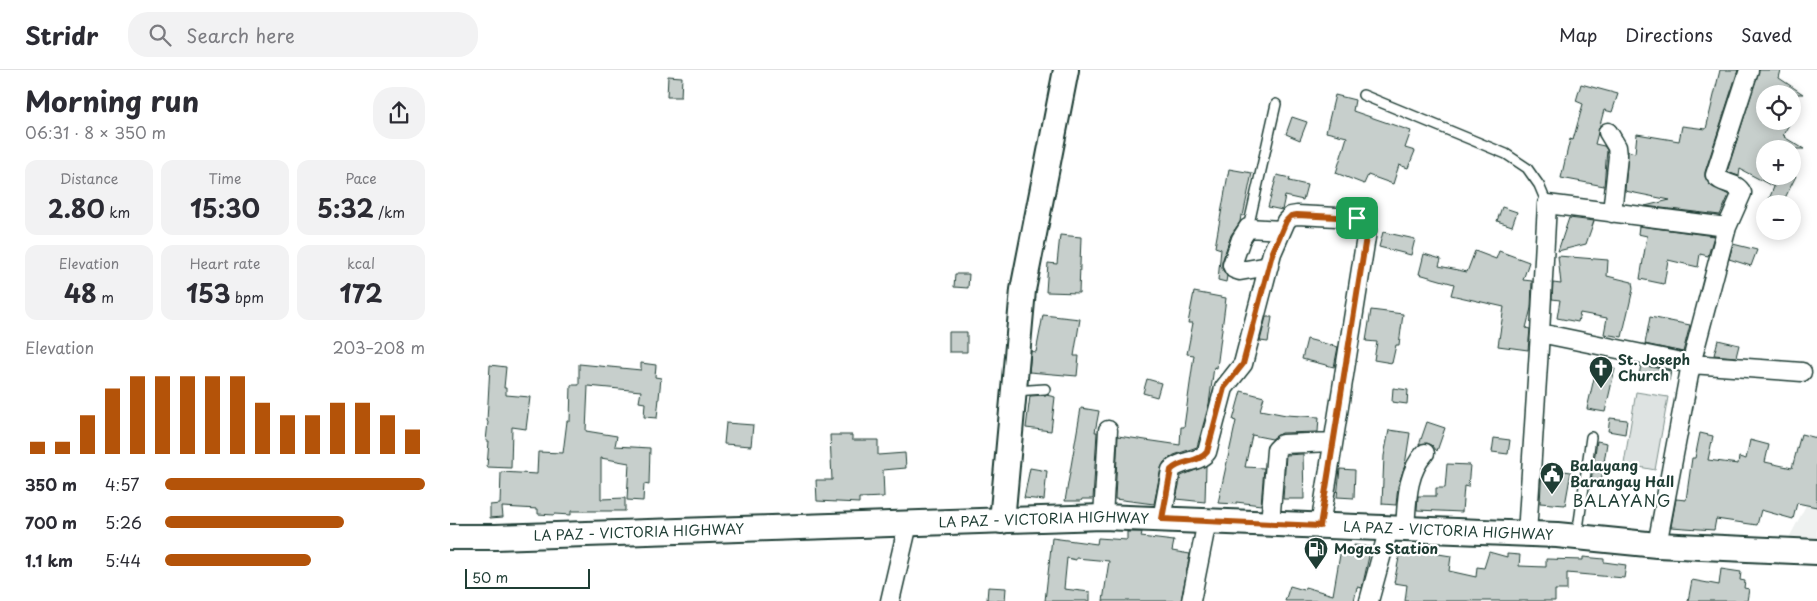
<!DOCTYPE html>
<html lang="en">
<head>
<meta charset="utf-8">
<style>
	:root { --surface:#fff; --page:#f2f2f3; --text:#2b2b33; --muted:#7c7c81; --line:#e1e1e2; --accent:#b45309 }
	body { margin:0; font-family:"Playpen Sans",sans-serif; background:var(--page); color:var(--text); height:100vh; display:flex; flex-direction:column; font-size:19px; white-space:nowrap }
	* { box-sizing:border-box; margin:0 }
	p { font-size:16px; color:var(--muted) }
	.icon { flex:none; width:28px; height:28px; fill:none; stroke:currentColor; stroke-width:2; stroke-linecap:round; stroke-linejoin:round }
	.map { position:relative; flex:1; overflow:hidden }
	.drawer { display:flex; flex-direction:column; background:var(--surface); width:450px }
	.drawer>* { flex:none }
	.buttons { position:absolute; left:1306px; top:15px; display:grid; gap:10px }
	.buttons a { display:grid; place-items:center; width:45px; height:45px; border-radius:50%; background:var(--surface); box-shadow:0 2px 12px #0003; font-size:25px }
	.scale { position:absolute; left:15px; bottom:12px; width:125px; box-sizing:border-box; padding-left:5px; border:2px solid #1f3d34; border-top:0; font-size:14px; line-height:18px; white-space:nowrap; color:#1f3d34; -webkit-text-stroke:4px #fff; paint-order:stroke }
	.pin { position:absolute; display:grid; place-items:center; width:42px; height:42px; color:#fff; margin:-21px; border-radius:10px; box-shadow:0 2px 8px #0006 }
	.round { display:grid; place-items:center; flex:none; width:52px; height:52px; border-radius:20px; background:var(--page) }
	.overview { display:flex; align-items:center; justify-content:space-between; height:85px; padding:0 25px }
	h1 { font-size:28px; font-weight:700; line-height:38px }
	.metrics { display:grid; grid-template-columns:repeat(3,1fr); gap:8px; height:85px; padding:5px 25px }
	.metrics div { display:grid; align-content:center; border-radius:12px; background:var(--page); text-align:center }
	.metrics b { font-size:25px; font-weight:700 }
	.metrics small { font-size:14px; font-weight:400 }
	.metrics p { font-size:14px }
	.chart { height:140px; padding:10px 25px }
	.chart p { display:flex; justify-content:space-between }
	.chart svg { width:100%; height:90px; margin-top:5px; stroke:var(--accent); stroke-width:6 }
	ul { padding:0 25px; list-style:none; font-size:16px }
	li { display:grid; grid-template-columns:80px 60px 1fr; align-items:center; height:38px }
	li i { height:12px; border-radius:6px; background:var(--accent) }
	header { display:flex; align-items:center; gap:30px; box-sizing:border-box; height:70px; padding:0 25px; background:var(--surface); border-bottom:1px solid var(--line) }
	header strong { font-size:24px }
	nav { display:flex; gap:28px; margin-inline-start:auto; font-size:18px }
	.search { width:350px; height:45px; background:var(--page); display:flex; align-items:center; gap:12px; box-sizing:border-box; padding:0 18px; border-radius:20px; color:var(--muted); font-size:19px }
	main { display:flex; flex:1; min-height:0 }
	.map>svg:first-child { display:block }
	.built { fill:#eef1f0 }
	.green { fill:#dee3e2; stroke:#7e908b }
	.building { fill:#c7cfcc; stroke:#1f3d34 }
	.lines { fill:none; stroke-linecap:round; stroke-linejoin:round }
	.lane-casing { stroke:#1f3d34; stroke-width:12 }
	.street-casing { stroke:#1f3d34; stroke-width:21 }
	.secondary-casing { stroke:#1f3d34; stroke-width:28 }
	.lane { stroke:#fff; stroke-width:9 }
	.street { stroke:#fff; stroke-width:18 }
	.secondary { stroke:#fff; stroke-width:24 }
	.route-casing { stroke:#fff; stroke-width:10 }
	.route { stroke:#b45309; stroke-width:6 }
	.labels { text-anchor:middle; stroke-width:4.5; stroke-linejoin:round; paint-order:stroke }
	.poi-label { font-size:14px; font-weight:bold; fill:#1f3d34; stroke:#fff; text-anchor:start }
	.street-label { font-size:14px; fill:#1f3d34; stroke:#fff }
	.quarter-label { font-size:16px; letter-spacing:1px; fill:#1f3d34; stroke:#fff }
</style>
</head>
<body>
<header>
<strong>Stridr</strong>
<div class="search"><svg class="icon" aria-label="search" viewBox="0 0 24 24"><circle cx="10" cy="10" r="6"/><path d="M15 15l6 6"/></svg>Search here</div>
<nav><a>Map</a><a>Directions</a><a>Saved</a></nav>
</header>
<main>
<section class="drawer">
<div class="overview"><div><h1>Morning run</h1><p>06:31 · 8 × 350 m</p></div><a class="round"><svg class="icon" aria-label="share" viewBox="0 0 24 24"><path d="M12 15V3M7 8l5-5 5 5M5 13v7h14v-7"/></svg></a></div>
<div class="metrics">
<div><p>Distance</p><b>2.80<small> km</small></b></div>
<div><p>Time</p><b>15:30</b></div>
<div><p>Pace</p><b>5:32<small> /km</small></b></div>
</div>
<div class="metrics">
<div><p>Elevation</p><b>48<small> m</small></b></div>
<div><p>Heart rate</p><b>153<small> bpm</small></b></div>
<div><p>kcal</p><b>172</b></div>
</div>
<div class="chart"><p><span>Elevation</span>203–208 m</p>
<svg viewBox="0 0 160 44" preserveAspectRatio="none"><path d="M5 44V38M15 44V38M25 44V25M35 44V12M45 44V6M55 44V6M65 44V6M75 44V6M85 44V6M95 44V19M105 44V25M115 44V25M125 44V19M135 44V19M145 44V25M155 44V32"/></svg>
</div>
<ul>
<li><b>350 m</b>4:57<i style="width:100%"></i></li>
<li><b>700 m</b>5:26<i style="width:69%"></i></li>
<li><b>1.1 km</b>5:44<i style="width:56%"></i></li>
</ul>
</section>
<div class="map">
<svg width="1367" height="531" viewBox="0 0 1367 531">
	<rect width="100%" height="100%" fill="#fff"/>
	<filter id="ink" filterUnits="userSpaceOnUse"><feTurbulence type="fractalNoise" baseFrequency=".02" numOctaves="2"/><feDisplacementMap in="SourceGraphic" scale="10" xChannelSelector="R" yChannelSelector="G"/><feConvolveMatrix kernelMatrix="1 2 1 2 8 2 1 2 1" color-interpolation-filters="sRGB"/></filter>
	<g filter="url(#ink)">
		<path class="built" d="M1367,414V469L1339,468Z"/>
		<path class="green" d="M1186,322L1218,327L1205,400L1174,394Z"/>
		<path class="building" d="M1270,0H1288L1255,102V107L1260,115L1279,125L1270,145L1195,136L1220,130L1175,121L1178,81L1185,83L1187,64L1229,71L1232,56L1256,59Z
			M1309,0H1331L1329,8L1353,24H1315V33L1311,51H1341L1333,65L1335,66L1334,67L1354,79H1315V106H1346L1332,134H1317L1324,117L1290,99L1289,106L1277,102Z
			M218,6L232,7L231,27H217Z
			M1131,14L1168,24L1162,42L1154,40L1145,74L1154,76L1157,80L1154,116L1111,108L1120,69L1123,70L1133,34L1126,31Z
			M885,25L905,30L903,41L961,61L955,78L965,81L958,98L949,95L943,114L918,105L914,114L886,103L897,67L876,62Z
			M842,47L857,52L850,70L836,64Z
			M779,99L802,103L793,146L791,145L790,152L781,165L772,192V199L777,206L776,212L768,210L771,179L765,177Z
			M827,105L840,108L839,111L857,115L853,130L835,126L832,140L818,137Z
			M1052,137L1067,142L1062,156L1047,151Z
			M1119,148L1144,151L1136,174L1108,181Z
			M1189,156L1264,166L1258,186L1250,184L1248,197L1218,190L1214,214L1190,209L1197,166L1188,164Z
			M933,162L965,169L961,185L929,177Z
			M610,165L631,167L629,223L596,222L598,193L607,194Z
			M1283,174L1307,180L1301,196L1279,189Z
			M1025,181L1046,189L1049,181L1079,192L1073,210L1082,211L1081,238L1076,258L1080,259L1078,280L1048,276L1054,237L1001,225L1004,214L969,204L974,184L991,189L989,196L1017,202Z
			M1108,186L1158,190L1157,206L1182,212L1183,219L1172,267L1154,264L1157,248L1130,243L1128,252L1107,248L1110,230L1102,229L1103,213L1111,214Z
			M505,204H519L518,218L504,217Z
			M744,222L776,228L767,298L764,297L759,334L747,377L724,385L714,392L711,398L704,434L665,429L668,366L730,375L731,357H734L744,285L737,284L743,253H738Z
			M921,240L953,244L949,275H946L942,293L924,290L927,272L916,271Z
			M593,245L630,249L624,286H629L627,306L579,302L581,281L586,282Z
			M816,247H822L818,272L810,271Z
			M1200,247L1240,255L1233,282L1195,274Z
			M499,262H517V282H499Z
			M857,269L888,277L884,297L852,289Z
			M1268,270L1289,275L1286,287L1264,285Z
			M191,293L206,295L205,307L211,308L207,348L194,347L195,333L189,332L191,321L138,316L136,361L167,366L165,376L200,378L199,415L194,414L193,431L177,430L179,393L151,388V429L175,428V441H121V445L104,444V445L88,444V439L52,437L53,447L40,448V435L50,434L51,402L87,404L88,382L113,383L117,351H120L121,315H129V294L191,300Z
			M40,295L56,297L54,318H56V325L80,327L76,359L62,357L61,398L37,397L39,371H36L38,352L37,351Z
			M1147,295L1165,299L1155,342L1137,339Z
			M1191,295L1221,301L1219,311L1189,305Z
			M697,309L711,313L707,327L693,323Z
			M943,318L958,320L957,334L942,332Z
			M791,321L814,327L810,340L836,345L869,347L868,362L832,363L822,369L802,365L795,397L814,398L811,435L786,432V434L768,433L786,351L783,350Z
			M596,325L605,327L601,361L576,358L580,326Z
			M631,338L649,341L645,362H647L643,429H632L631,431H615Z
			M1160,348L1177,350L1175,364L1158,361Z
			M977,352L995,358L987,381L982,375L977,373L969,375Z
			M276,353L303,355L301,376L274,374Z
			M939,360L960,363L955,395L948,416L946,435L932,434L934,386Z
			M1250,363L1263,366L1258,390L1288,394L1289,387L1296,389L1300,370L1319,375L1315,392L1342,398L1351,364L1367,368V437L1347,433L1343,449L1311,440L1307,455L1266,449L1264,460L1221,457L1226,429L1236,430L1242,388H1245Z
			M380,365H402V370H428V385L455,383L456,398L433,400L434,427L409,428V433L367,431L366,410H382Z
			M1044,368L1060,370L1058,384L1042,382Z
			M1147,371L1157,373L1151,412L1141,411Z
			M853,384L854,429H833L836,385Z
			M997,394L1020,395L1018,417L1014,416L1012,442L967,440L968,426H986V418H995Z
			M756,396L755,432L726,429L731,406Z
			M580,398L597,401L594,430L574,428Z
			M1092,398L1121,402L1115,435L1090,433Z
			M890,399L905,400L904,428L887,427Z
			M677,462H692L691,467L724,471L722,481L740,484L731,531H653L659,491L626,488V490L617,488L614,519L640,522V531H595L602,468L647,474L648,468L677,470Z
			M904,475L921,477L912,518L907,517L904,531H835L840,516L854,520L855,517L883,525L891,479L903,482Z
			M951,478L1001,486L999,501L1026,507L1027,497L1034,498L1039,482L1057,487V484L1070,485L1069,496L1096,497V489L1133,490V487L1154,489V492L1176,495L1174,508L1117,503V520H1105V531H955L957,515L944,513Z
			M1271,499L1291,502L1290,510L1295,511L1294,518L1299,519L1297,531H1238L1242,510L1269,515Z
			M538,517L556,518L555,531L537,530Z"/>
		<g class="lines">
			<defs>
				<path id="lane" d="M913,25L1056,84L1077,98L1089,115L1097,134
					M798,158L826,34
					M564,321L595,319
					M1127,466L1141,367"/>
				<path id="street" d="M1158,62L1167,77L1168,86L1162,143
					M1277,157L1292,123C1286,111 1271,115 1265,105L1299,0
					M819,196L790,201L784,199L782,195L791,169L798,158L832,160
					M1090,263L1241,294L1352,302
					M653,447L658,360
					M712,449L721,400C730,390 749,393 757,382L774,318L793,294L822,183L836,151L841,146L847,145L907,148L914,154L917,161L870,456
					M820,454L826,380L832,374L883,372
					M955,459C957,433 956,403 975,383
					M1077,464L1090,263L1097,134L1277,157L1241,294L1207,475
					M440,531L458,454
					M741,531L757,451
					M919,531L939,458"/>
				<g id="secondary">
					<path d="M552,451L573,220L616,0"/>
					<path id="s1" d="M0,467H46L653,447L1107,465L1207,475L1367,482"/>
				</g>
			</defs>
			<use href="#lane" class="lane-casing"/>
			<use href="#street" class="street-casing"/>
			<use href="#secondary" class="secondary-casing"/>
			<use href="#lane" class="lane"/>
			<use href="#street" class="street"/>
			<use href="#secondary" class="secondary"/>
		</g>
	</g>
	<g class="lines" filter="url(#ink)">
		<defs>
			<path id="route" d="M847,145L907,148L914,154L917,161L870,456L712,449L721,400C730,390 749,393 757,382L774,318L793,294L822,184L836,151L841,146Z"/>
		</defs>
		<use href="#route" class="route-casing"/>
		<use href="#route" class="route"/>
	</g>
	<defs>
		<symbol id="church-pin" viewBox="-11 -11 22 30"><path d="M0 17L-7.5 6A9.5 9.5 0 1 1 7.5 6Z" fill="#1f3d34" stroke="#fff"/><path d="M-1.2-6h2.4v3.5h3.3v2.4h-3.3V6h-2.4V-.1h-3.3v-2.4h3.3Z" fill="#fff"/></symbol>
		<symbol id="civic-pin" viewBox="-11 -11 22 30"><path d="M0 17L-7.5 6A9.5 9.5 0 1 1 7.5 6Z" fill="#1f3d34" stroke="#fff"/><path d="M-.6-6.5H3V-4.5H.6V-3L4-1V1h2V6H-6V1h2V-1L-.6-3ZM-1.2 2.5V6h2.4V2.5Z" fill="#fff"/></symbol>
		<symbol id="fuel-pin" viewBox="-11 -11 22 30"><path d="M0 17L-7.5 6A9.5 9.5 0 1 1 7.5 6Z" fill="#1f3d34" stroke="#fff"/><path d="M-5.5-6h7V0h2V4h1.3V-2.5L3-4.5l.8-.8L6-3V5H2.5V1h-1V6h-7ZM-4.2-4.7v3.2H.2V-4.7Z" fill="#fff"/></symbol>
	</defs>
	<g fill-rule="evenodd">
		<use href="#church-pin" x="1137" y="284" width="28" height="38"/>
		<use href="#civic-pin" x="1088" y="390" width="28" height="38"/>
		<use href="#fuel-pin" x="852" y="465" width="28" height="38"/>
	</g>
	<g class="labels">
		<g class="poi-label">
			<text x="1168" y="295">St. Joseph<tspan x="1168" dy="16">Church</tspan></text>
			<text x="1120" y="401">Balayang<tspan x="1120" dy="16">Barangay Hall</tspan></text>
			<text x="884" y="484">Mogas Station</text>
		</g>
		<g class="street-label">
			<text dy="5" stroke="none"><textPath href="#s1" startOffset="594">LA PAZ - VICTORIA HIGHWAY</textPath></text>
			<text dy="5" stroke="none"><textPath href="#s1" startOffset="999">LA PAZ - VICTORIA HIGHWAY</textPath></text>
			<text dy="5" stroke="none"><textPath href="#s1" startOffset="189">LA PAZ - VICTORIA HIGHWAY</textPath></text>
		</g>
		<g class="quarter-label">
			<text x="1172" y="437">BALAYANG</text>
		</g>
	</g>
</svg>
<div class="buttons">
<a><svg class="icon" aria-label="locate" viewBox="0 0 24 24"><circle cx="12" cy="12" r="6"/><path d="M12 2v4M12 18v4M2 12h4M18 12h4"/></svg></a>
<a>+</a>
<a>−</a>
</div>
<div class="scale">50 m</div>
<div class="pin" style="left:907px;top:148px;background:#1e9e55"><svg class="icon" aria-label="arrive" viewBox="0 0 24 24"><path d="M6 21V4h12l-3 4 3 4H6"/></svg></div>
</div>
</main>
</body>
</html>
